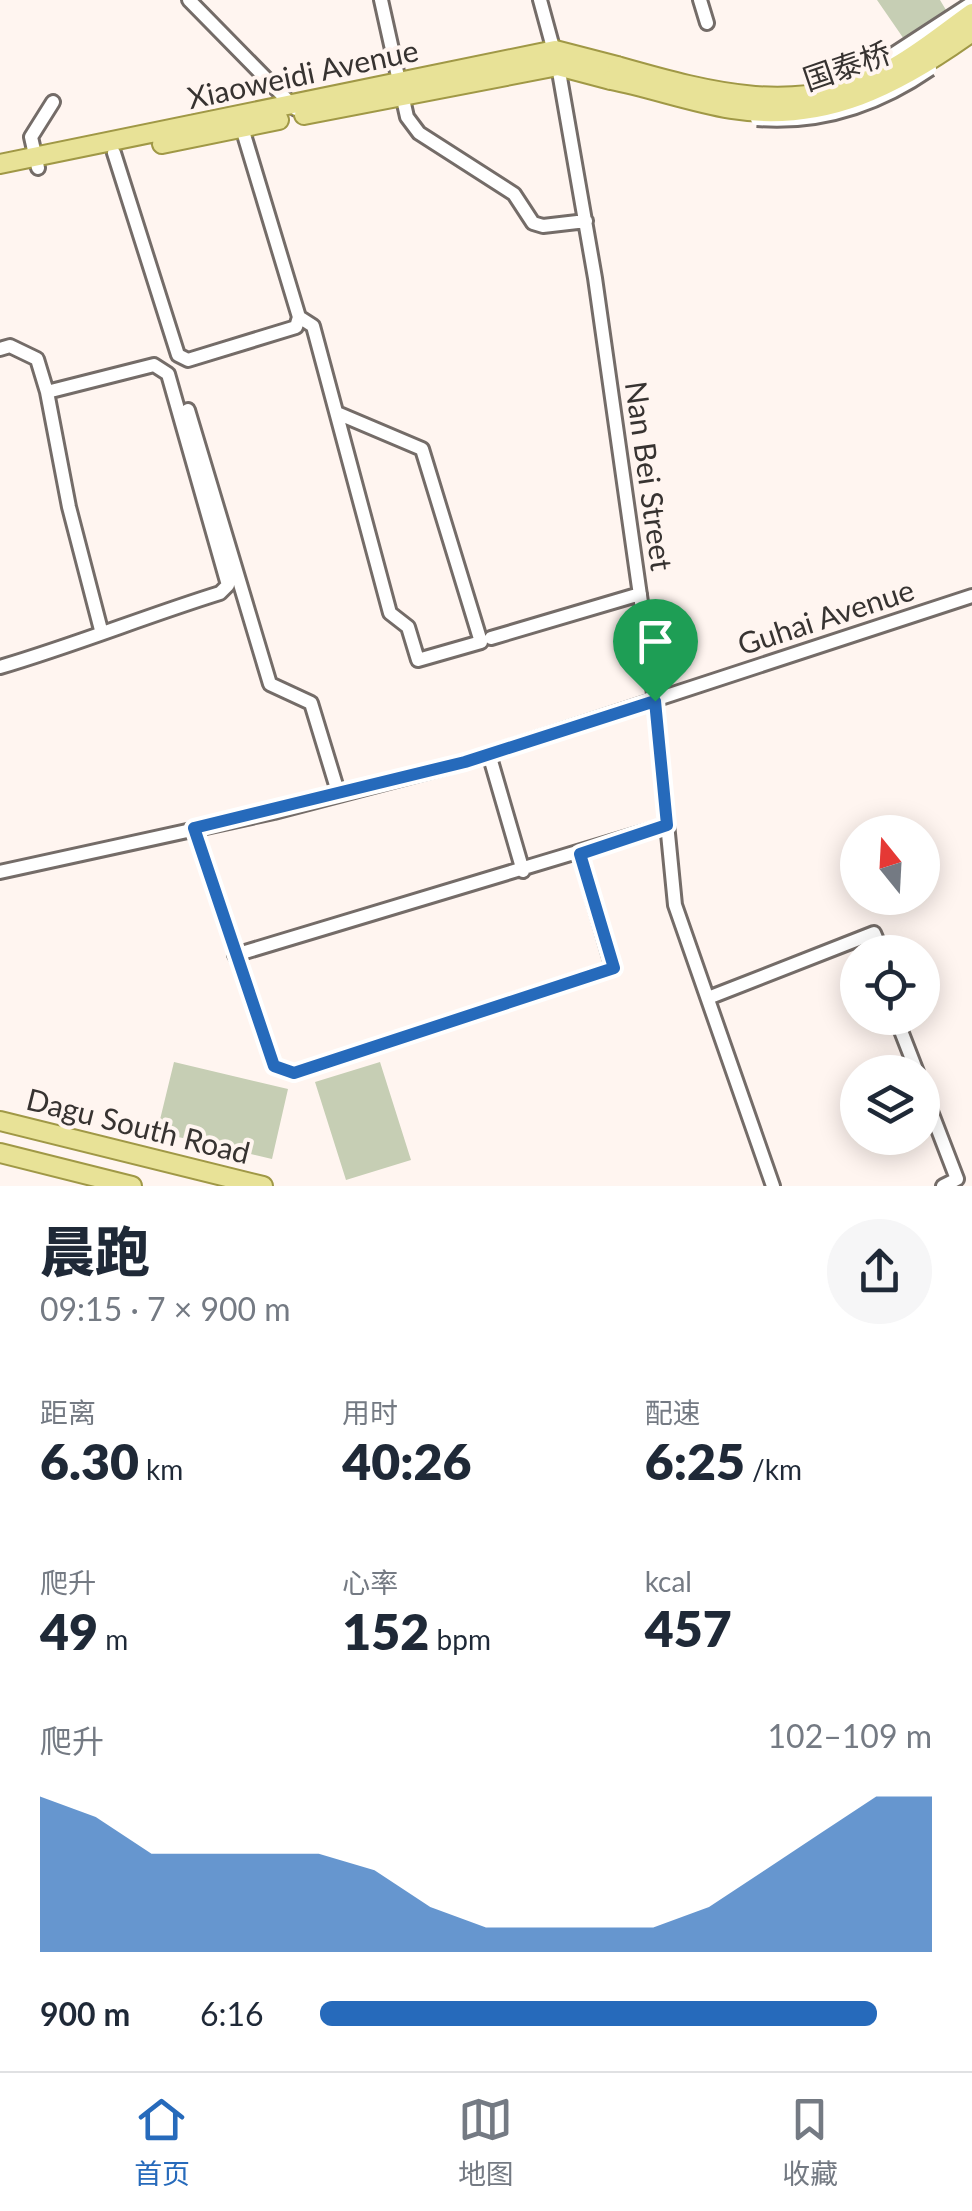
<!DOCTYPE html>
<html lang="zh">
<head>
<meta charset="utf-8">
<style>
	:root { --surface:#fff; --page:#f6f6f7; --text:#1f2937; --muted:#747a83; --line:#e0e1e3; --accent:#266abb }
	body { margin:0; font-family:Lato,"Noto Sans SC",sans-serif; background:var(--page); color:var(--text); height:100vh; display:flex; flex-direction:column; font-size:38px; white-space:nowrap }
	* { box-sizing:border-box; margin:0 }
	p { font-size:32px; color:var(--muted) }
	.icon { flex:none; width:55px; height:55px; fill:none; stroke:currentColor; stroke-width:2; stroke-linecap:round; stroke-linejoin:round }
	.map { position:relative; height:1186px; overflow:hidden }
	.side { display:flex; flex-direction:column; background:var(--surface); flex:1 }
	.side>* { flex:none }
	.needle { width:65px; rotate:342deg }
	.buttons { position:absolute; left:840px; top:815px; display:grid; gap:20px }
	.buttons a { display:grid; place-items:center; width:100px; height:100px; border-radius:50%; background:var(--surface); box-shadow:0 5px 25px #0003; font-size:50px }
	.pin { position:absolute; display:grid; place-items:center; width:85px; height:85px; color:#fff; margin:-102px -42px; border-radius:50% 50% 50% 0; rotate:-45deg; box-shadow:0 0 10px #0007 }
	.pin .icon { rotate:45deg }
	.round { display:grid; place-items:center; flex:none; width:105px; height:105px; border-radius:52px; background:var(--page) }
	.headline { display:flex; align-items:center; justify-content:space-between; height:170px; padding:0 40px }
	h1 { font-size:55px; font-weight:800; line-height:75px }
	.stats { display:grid; grid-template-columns:repeat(3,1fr); gap:15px; height:170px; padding:10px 40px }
	.stats div { display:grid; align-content:center }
	.stats b { font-size:50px; font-weight:800 }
	.stats small { font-size:28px; font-weight:400 }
	.stats p { font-size:28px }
	.chart { height:280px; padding:20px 40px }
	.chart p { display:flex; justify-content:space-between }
	.chart svg { width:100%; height:180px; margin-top:10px; fill:var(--accent); opacity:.7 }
	ul { padding:0 40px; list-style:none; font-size:32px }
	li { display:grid; grid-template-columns:160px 120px 1fr; align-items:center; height:75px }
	li i { height:25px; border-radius:12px; background:var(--accent) }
	.dock { display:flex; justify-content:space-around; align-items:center; height:140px; border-top:2px solid var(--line); background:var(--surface); font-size:28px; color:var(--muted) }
	.dock a { display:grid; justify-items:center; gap:5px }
	.dock .on { color:var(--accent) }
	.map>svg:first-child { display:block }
	.park { fill:#c6ceb4 }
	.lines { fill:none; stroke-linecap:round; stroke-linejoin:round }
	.minor-casing { stroke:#746c68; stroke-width:18 }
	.major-casing { stroke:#a09846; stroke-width:22 }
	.minor { stroke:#fff; stroke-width:12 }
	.major { stroke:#e8e297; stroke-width:18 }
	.minor-bridge-casing { stroke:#746c68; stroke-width:18; stroke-linecap:butt }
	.major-bridge-casing { stroke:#a09846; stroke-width:22; stroke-linecap:butt }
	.minor-bridge { stroke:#fff; stroke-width:12 }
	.major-bridge { stroke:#e8e297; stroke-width:18 }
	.route-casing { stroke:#fff; stroke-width:20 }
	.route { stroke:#266abb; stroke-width:12 }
	.labels { text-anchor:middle; stroke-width:8; stroke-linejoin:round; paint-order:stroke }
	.street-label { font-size:30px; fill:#373331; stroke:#fff5f0 }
</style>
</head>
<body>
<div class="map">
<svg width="972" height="1186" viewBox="0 0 972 1186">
	<rect width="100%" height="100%" fill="#fff5f0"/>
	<path class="park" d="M877,0H940L949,15L906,42Z
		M174,1062L288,1089L272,1159L157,1132Z
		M380,1062L411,1160L346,1180L315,1082Z"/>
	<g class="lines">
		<defs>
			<path id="minor" d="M189,0L296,109
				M381,0L407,117L419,133L514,194L533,223L543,226L586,221
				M540,0L558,66L595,278L655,701L675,905L773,1186
				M700,0L707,23
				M114,153L178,355L188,360L296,327L299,317L242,128
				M38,168L31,137L53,102
				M299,317L313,326L390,613L408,627L418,660L481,642L422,449L337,413
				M0,349L10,346L37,359L47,392L154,365L168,374L228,585L220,593C146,616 75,645 0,667
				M47,392L69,507L101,630
				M188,410L270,684L311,703L339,795
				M491,638L640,594
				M489,754L523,871
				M194,828L274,1066L294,1073L613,968L580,854
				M0,872L274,812L465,762L972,596
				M235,955L667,825
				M708,998L874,933L882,952
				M896,1018L917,1072
				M922,1088L957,1179L943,1186"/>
			<path id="major" d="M304,115L558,66L611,80
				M162,144L279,120
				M0,164L555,50L617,66
				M0,1121L263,1186
				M0,1153L132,1186"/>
		</defs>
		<use href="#minor" class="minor-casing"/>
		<use href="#major" class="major-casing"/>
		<use href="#minor" class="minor"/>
		<use href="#major" class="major"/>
		<defs>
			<path id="minor-bridge" d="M869,70L972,3
				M757,119C821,124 878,105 930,69"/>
			<path id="major-bridge" d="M617,66C709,92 798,118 889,70C918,55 945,32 972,13
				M611,80C651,88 690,102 731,109C825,124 898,85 972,32"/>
		</defs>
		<use href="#minor-bridge" class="minor-bridge-casing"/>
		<use href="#major-bridge" class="major-bridge-casing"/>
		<use href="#minor-bridge" class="minor-bridge"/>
		<use href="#major-bridge" class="major-bridge"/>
	</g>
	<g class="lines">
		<defs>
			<path id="route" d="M655,701L667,825L580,854L614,968L294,1073L274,1066L194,828L465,762Z"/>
		</defs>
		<use href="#route" class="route-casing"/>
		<use href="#route" class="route"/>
	</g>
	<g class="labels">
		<g class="street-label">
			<text transform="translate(847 67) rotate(-19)" y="10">国泰桥</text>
			<text transform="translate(303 75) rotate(-12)" y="10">Xiaoweidi Avenue</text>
			<text transform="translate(648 476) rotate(82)" y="10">Nan Bei Street</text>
			<text transform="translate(826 618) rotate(-18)" y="10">Guhai Avenue</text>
			<text transform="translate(138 1127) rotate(14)" y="10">Dagu South Road</text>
		</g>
	</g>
</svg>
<div class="buttons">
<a><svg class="needle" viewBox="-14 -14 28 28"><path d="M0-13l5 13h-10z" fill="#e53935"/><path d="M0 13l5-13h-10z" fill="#747a83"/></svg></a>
<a><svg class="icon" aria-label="locate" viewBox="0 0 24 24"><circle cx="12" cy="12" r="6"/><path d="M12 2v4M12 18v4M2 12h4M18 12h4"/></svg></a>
<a><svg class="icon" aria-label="layers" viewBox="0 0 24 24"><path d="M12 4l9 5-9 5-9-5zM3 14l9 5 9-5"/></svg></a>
</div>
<div class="pin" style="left:655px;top:701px;background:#1e9e55"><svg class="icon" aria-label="arrive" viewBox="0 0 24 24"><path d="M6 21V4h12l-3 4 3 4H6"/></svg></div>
</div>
<section class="side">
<div class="headline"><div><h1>晨跑</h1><p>09:15 · 7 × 900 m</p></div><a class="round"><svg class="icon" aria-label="share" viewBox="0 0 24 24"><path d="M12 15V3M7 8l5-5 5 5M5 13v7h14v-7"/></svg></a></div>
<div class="stats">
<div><p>距离</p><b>6.30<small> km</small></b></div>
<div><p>用时</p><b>40:26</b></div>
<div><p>配速</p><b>6:25<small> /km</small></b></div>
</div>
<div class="stats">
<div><p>爬升</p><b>49<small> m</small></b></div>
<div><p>心率</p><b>152<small> bpm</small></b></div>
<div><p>kcal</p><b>457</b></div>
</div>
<div class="chart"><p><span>爬升</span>102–109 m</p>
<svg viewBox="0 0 160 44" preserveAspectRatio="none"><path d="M0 44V6L10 11L20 20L30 20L40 20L50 20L60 24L70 33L80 38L90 38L100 38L110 38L120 33L130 24L140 15L150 6L160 6V44z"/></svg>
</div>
<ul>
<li><b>900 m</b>6:16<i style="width:91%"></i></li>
</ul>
</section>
<nav class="dock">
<a class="on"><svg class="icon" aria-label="home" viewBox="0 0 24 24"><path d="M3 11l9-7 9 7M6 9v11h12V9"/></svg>首页</a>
<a><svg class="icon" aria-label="map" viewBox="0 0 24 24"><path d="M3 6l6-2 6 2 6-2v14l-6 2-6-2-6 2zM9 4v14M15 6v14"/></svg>地图</a>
<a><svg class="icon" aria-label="saved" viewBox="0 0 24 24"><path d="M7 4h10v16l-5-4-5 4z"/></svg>收藏</a>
</nav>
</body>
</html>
